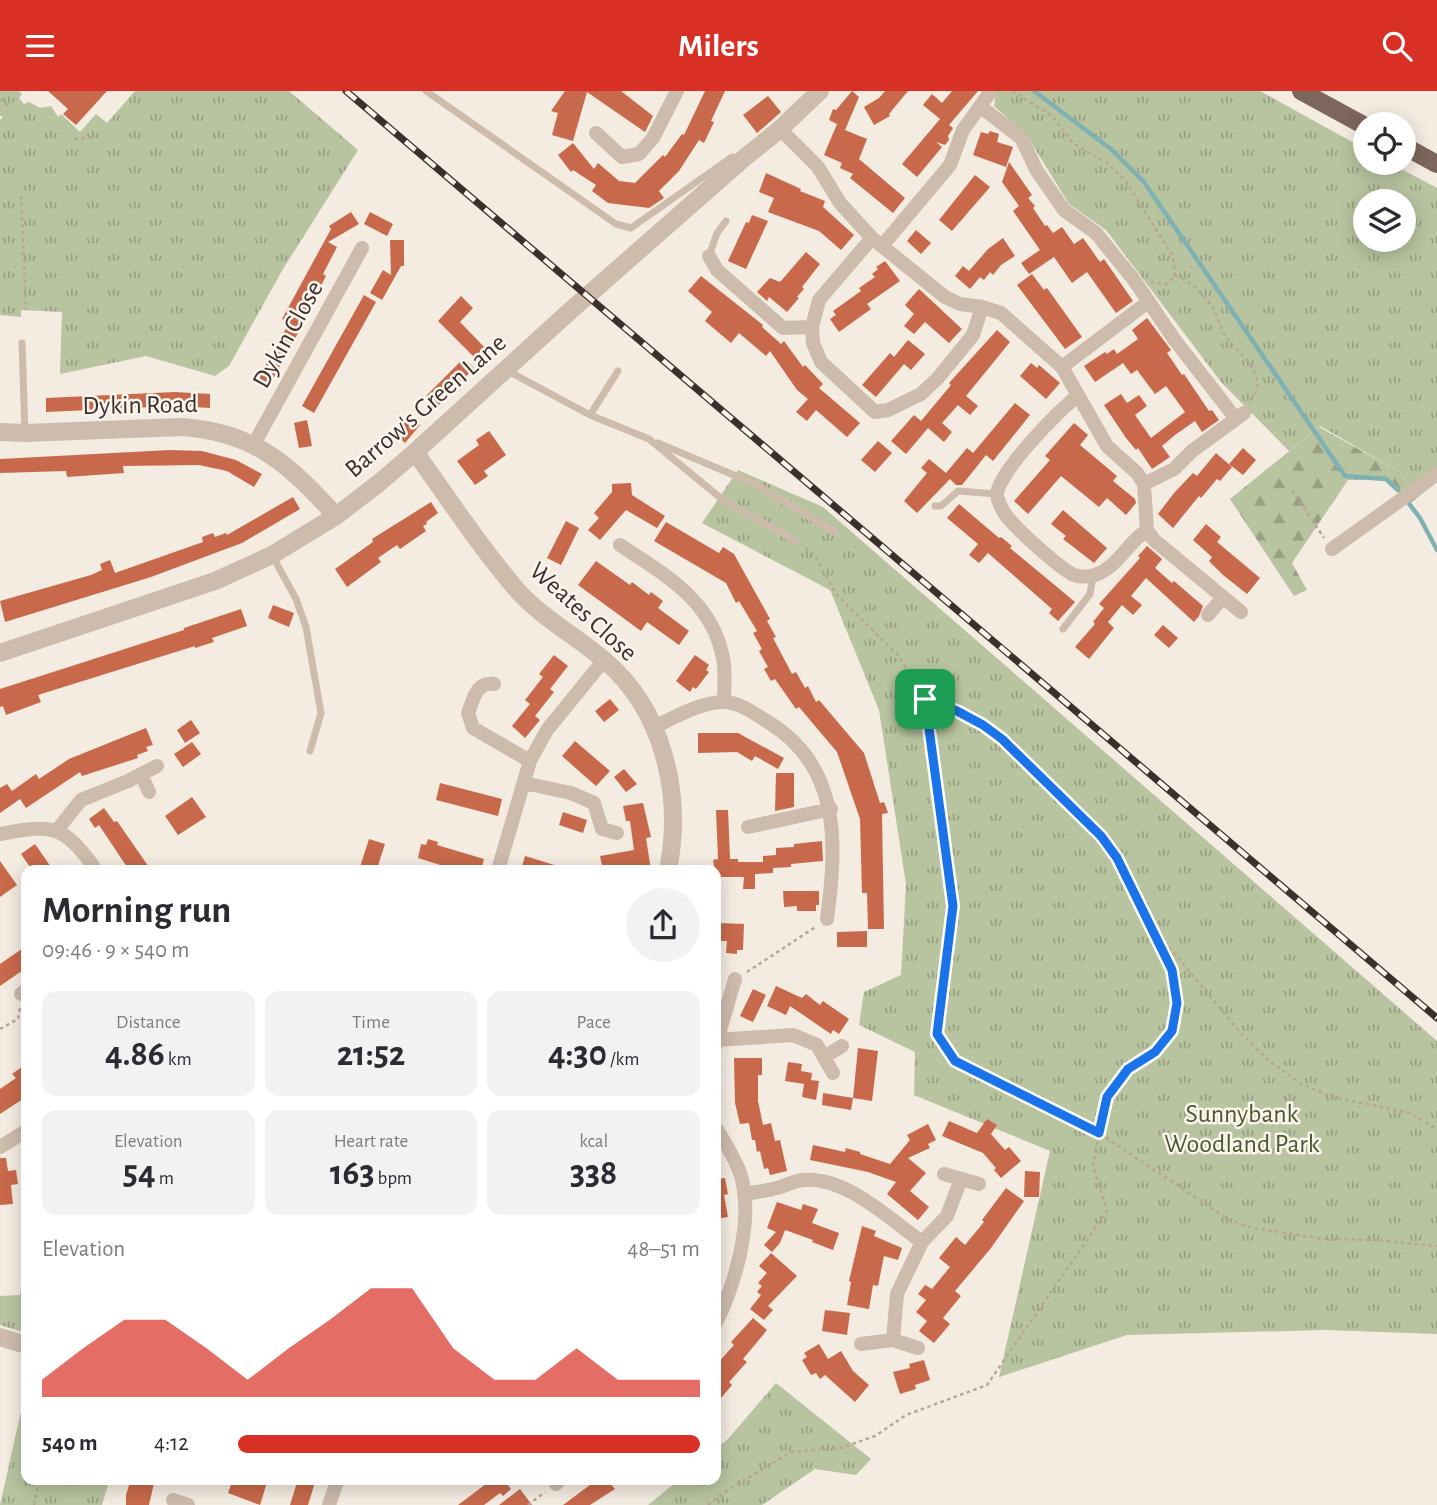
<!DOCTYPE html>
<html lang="en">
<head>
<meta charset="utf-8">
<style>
	:root { --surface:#fff; --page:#f2f2f3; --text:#2b2b33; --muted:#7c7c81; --accent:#d93025 }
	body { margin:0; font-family:"Alegreya Sans",sans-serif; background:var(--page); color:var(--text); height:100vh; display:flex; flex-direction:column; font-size:26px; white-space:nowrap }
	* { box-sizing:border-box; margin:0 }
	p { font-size:23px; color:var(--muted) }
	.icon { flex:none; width:38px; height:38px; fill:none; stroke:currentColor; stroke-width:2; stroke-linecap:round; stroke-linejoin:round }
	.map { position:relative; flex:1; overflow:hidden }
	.side { position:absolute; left:21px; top:774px; width:700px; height:620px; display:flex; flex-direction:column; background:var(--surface); border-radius:14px; box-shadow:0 4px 18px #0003 }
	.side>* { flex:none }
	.fabs { position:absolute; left:1353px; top:21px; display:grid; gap:14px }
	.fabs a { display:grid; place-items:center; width:63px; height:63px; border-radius:50%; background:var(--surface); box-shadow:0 4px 18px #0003; font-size:35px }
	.pin { position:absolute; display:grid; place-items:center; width:60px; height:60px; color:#fff; margin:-30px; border-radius:14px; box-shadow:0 4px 10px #0006 }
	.round { display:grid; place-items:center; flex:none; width:74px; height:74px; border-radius:37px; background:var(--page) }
	.head { display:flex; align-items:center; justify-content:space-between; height:119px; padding:0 21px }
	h1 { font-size:38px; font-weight:600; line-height:52px }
	.stats { display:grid; grid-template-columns:repeat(3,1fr); gap:10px; height:119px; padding:7px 21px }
	.stats div { display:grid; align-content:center; border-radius:14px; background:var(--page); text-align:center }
	.stats b { font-size:35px; font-weight:600 }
	.stats small { font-size:19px; font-weight:400 }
	.stats p { font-size:19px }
	.chart { height:196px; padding:14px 21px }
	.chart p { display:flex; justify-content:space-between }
	.chart svg { width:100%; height:126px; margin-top:7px; fill:var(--accent); opacity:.7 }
	ul { padding:0 21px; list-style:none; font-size:23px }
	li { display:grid; grid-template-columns:112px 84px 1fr; align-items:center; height:52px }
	li i { height:18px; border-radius:9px; background:var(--accent) }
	header { display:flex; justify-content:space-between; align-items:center; height:91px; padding:0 21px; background:var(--accent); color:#fff; font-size:32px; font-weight:600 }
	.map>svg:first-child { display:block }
	.grass { fill:url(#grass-tufts); fill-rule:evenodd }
	.forest { fill:url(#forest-firs) }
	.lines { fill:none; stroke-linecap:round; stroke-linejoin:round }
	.stream { stroke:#7fb0b2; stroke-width:4.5 }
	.building { fill:#c8694b }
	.path { stroke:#b9a596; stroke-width:2.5; stroke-dasharray:3.5 3.5; stroke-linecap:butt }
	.service { stroke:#cdbbac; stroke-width:7 }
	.minor { stroke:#cdbbac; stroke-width:14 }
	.tertiary { stroke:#cdbbac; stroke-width:18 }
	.primary { stroke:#7d675c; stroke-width:18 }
	.rail-casing { stroke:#3b302b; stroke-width:7 }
	.rail { stroke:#fbf5ee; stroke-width:4.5; stroke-dasharray:13; stroke-linecap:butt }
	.route-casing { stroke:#fff; stroke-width:14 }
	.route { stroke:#1a73e8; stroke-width:9 }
	.labels { text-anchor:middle; stroke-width:5; stroke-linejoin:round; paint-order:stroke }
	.street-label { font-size:26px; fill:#3b302b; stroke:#fbf5ee }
	.park-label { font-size:26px; fill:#4a5a2e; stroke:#fbf5ee }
</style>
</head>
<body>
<header><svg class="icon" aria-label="menu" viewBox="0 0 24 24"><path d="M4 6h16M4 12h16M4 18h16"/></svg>Milers<svg class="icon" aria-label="search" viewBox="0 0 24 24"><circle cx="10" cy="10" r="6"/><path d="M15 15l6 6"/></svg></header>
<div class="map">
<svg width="1437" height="1414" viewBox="0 0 1437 1414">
	<defs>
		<pattern id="grass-tufts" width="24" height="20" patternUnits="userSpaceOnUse" patternTransform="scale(1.75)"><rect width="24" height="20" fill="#b8c4a0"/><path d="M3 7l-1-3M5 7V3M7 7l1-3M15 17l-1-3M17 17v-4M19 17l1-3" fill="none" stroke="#97a083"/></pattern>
		<pattern id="forest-firs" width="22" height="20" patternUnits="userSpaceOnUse" patternTransform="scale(1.75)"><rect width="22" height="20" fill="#b8c4a0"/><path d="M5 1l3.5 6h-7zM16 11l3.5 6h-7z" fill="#97a083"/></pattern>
	</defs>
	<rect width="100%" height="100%" fill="#f4ebe1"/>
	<path class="grass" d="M0,0H19L22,3L19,7L24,13L29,11L40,17L51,15L58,26L61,23L80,41L96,23L107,32L135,0H289L358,59L283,178L229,275L215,285L146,265L60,283L62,221L21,219V226L0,224V29L3,26L0,25Z
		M996,0H1260L1365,58V72H1390L1437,97V391L1417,407L1400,381L1320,335L1289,360L1221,291L1106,139L1069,113L1027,45L994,15ZM1365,110H1404V149H1365Z
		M738,379L823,416L1437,950V1243L1325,1239L1127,1244L999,1286L1050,1060L914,1004L915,961L859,934L864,901L901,884L906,793L879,619L830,499L702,432Z
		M26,1168V1242L0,1234V1205L20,1204Z
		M776,1292L871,1368L856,1384L815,1378L762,1414H648L680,1388H716V1358L728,1348Z
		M26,1298V1388H110L102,1414H0Z"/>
	<path class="forest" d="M1319,336L1400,381L1417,407L1409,413L1385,389H1348L1292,472L1307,499L1294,505L1230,408Z"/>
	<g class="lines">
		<path class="stream" d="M1034,0L1111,58L1144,91L1345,385L1386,388L1398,399
			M1407,410L1420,427L1437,459"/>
	</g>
	<path class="building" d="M48,0H107L76,34L63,23L68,18Z
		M565,0H621L653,25L645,41L587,1L573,50L552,44L558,22L551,20Z
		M705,0H725L711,30L714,31L704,52L699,49L679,80L659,100L664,107L649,117L608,112L592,100L596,94L573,79L571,81L558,64L573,52L594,78L598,72L619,90L635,92L663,64L665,66L682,43L684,44Z
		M852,0L859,6L845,39L867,48L859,68L905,107L893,122L850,87L853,83L840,77L842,72L824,64L837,33L829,29L833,18L836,19Z
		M885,0H908L889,23L890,25L874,34L864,16L879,7Z
		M952,0H978L949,34L953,37L948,45L949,49L945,54L936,51L942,56L917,86L902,73L940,28L923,14L932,3L942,12Z
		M768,5L781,21L757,42L743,24Z
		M990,40L999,43L997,51L1013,56L1006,76L973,64L981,41L988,43Z
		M1009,71L1032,104L1028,107L1035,115L1033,117L1045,135L1047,134L1053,142L1062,136L1074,153L1083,147L1100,171L1104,168L1133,210L1116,222L1087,181L1072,192L1054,166L1029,183L1021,172L1040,159L1013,120L1019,115L1002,91Z
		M766,82L801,98L800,100L825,110L823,116L854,144L841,159L819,140L768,121L774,107L759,101Z
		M975,84L990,96L952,140L939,129Z
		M351,121L359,133L328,151L337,156L323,183L326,185L311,214L313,215L270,293L260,288V284L289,232L282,228L331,138L329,135Z
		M370,121L393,133L387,145L364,133Z
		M752,124L768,130L746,178L728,170L746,131L749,132Z
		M916,139L931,152L921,163L907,150Z
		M1003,147L1015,165L1001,174L993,184L990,181L984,189L980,186L970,198L955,185L963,175L969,180L988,158Z
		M390,149H404V175H401L382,209L370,202L383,179L391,184Z
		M806,161L820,173L802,196L804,198L797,206L799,207L787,221L769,206L767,210L757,201L770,187L780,191Z
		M885,170L900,190L867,213L871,218L839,241L830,228L836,224L833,220L861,200L859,197L875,186L872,183L878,178L876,176Z
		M1032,183L1044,199L1047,197L1082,246L1065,258L1017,194Z
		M701,185L763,234L762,236L781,253L784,250L803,276L805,274L823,293L819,297L860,332L847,346L816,319L807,330L796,321L808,308L797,299L770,260L766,265L739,242L731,252L705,230L712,221L688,200Z
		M919,198L962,238L949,252L925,231L914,243L904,235L914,223L905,214Z
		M364,204L376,211L314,322L302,315Z
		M461,205L473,217L460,231L486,258L476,268L438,230Z
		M1147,227L1171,259L1167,262L1182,284L1184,283L1209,320L1212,319L1219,329L1202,341L1195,330L1175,344L1162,355L1170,366L1152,378L1138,357L1136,359L1126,347L1104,314L1121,303L1127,312L1139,304L1147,315L1135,324L1151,347L1185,321L1166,295L1155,303L1137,279L1131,283L1123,272L1095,291L1084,275L1105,261L1107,263L1114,258L1117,263L1138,248L1132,239Z
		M997,239L1010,251L966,305L978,315L970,324L958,314L942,332L952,341L944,351L928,337L906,363L891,350L914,324L921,330L951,294L949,292Z
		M908,249L925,263L911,279L904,273L876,306L862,294L890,262L894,266Z
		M464,267L474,277L437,316L426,305Z
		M1031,272L1037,277L1039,274L1060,292L1046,308L1020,285Z
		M175,301L210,303V317L176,315L46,321V307Z
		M1015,312L1030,324L993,370L986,364L962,394H956L950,388L917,422L904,410L927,382L921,377L929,368L946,382L967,357L973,362Z
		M410,325L420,334L405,352L395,343Z
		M307,329L312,355L299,357L294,332Z
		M1074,332L1088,344L1080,354L1117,385L1113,390L1135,408L1136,412L1126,424L1107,407L1099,416L1061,385L1028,423L1014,410L1050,369L1045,365Z
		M489,340L506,364L484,380L488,385L475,394L457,370L479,354L476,349Z
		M878,350L892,362L875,381L861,369Z
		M1243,357L1256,369L1243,384L1229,373Z
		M170,359L202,360L236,369L262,383L254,396L227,380L199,374L123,375L124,382L67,386L66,380L0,382V368Z
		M1216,362L1232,376L1220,390L1217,388L1201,407L1199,405L1173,437L1158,423L1174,402L1193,382L1197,385Z
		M631,392L632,404L665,425L657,437L626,419L600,449L588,439L599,427L594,422L612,401V393Z
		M293,406L300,418L242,452L151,486L5,531L0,510L91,484L102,479L100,473L110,469L115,482L203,451L202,446L213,442L215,446L226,442L227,444Z
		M431,411L438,422L426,431L427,433L423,435L426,440L400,458L397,454L378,467L381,471L347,496L335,478L373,451L372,448Z
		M959,413L999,447L1001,446L1012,455L1010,457L1075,511L1058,530L1049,522L1052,518L988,462L979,472L969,464L978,453L947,427Z
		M1063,419L1107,457L1094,472L1063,448L1066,445L1051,433Z
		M566,430L579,437L561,474L547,467Z
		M666,431L719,462L723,456L734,463L770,528L767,530L776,546L773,547L792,583L796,581L805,597L808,595L816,611L819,609L864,662L880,712L884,711L888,722L882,723L884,838H868L867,802H862L860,728L837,661L799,616L796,618L775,588L771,590L764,578L768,576L759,560L762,558L753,542L757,540L739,510L736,512L726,492L654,450Z
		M1206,433L1221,446L1217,451L1260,487L1247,503L1223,484L1209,470L1212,466L1193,449Z
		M1147,455L1162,468L1155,477L1172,492L1174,490L1203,515L1199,525L1194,531L1146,487L1131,505L1142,514L1133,524L1122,514L1108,531L1114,537L1089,568L1075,556L1095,533L1093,531L1104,517L1099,513L1140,467L1138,465Z
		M596,470L630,494L632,491L649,504L651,501L663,510L658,517L689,540L679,554L647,531L641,540L578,494Z
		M273,514L294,522L289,536L268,527Z
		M241,518L247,535L212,547L214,551L195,557V555L38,604L41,611L6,624L3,615L0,616V598L184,539V537Z
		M1163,534L1178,547L1169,557L1154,544Z
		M554,564L568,575L550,598L554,601L535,625L540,629L525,647L512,635L530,613L525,609L543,586L539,583Z
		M695,564L709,574L706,579L709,581L696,598L693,596L690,601L676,590Z
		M610,608L619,619L604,631L595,620Z
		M191,629L200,642L185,652L177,639Z
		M146,637L153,654L146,656L148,660L137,664L138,667L82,685L80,681L26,717L20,708L0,722V697L7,693L12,700L36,683L39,688L69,668Z
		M698,642H738L784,667L778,678L755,665L752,670L737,661L698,662Z
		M575,650L610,680L596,695L562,665Z
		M192,651L201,663L183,676L174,663Z
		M624,678L637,693L626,701L614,686Z
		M776,682H794V716L775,720Z
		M440,692L502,708L498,725L436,709Z
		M192,706L206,726L178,744L165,725Z
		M643,712L651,746L646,747L651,779H603L600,765L634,759L630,730H626L623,715Z
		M104,717L114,731L117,730L151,779H129L99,734L95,737L89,728Z
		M716,719H728L730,768H738V771H763V765L776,764V757L794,756V753L822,750L823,770L791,773V776L773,777V782L755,783V798H743L744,786H716L713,769L718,768Z
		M563,721L587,729L583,742L559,734Z
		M369,748L385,753L380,768L377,779H359Z
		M428,748L438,751L437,754L484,768L481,779H456L418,767L421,753L426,754Z
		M35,753L53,779H32L21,763Z
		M525,765L561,776V779H521Z
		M0,770L17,794L0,806Z
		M783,800H819V814H816V820H797V815L784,816Z
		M718,832L744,833L743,859H737V863L726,862L727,850H717Z
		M867,840V856H837V841Z
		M26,855V877L0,895V873Z
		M776,895L802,907L806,903L820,914L823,910L849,928L839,943L833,939L831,943L790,915L786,924L767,915Z
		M753,898L766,904L753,931L740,925Z
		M858,957L878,960L872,1010L853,1007Z
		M734,967H762V984H758V1010L763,1034L771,1032L775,1050L780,1049L787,1080L770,1084L768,1077L764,1078L760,1060L757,1061L755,1049H752L749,1032L740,1033L735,1012Z
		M788,971L802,973L801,980L812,982L811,989L819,990L816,1009L802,1006L804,993L785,990Z
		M26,973V1006L0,1023V998L16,987L12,983Z
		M823,1002L853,1007L851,1019L822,1014Z
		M987,1028L997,1034L991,1043L1005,1059L1009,1056L1021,1070L1001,1087L994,1079L996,1077L983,1062L942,1045L949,1030L977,1042Z
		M928,1033L936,1049L928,1053L930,1057L908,1067L926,1082L910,1100L929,1116L918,1129L887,1103L896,1091L868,1081L810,1069L813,1054L845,1061L846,1057L860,1061V1063L890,1073L910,1049L907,1044Z
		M0,1067H6L8,1080L16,1079L18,1093L11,1094L13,1113L0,1114Z
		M1025,1080L1040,1081L1039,1106H1024Z
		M725,1087L728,1103L724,1104L728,1126L716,1128V1088Z
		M1006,1097L1024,1110L991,1157L955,1200L961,1205L943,1227L950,1233L934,1252L919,1240L927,1230L916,1221L926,1209L918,1203L925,1194L932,1198L950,1176L939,1167L956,1146L965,1154L984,1131L982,1129Z
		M777,1111L801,1119L803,1113L818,1118L812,1132L839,1142L833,1159L812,1151L813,1149L785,1139L780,1152L772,1161L764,1154L776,1141L767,1137Z
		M862,1135L876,1140L874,1145L902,1157L898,1169L884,1165L878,1195L873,1194L869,1218L847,1214L851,1191L849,1190Z
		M771,1162L797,1185L768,1215L773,1219L764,1229L750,1218L761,1204L757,1201L762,1195L758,1192L767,1182L759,1175Z
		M825,1219L850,1222L847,1244L822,1240Z
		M753,1227L767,1239L743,1268L747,1271L729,1291L732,1294L716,1313V1274L734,1254L731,1251Z
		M819,1253L828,1268L841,1260L853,1280L869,1294L855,1311L825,1284L820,1288L816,1282L811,1284L802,1269L807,1266L804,1262Z
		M924,1269L930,1289L915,1294L916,1298L900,1303L893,1281L910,1277L909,1273Z
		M131,1388H155L149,1414H126V1404Z
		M233,1388H268L260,1414L228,1402Z
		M298,1388H316L308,1414H290Z
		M482,1388H503L511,1398L503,1405L500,1402L484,1414H458L486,1393Z
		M598,1388H606L615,1398L590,1414H563Z
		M520,1398L532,1414H499Z"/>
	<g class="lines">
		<path class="path" d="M1012,0L1052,25L1074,53L1109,73L1126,91L1173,165L1175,185L1167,193L1151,191
			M0,8L8,15
			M74,48L95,46
			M21,105L26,219
			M1175,185C1190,189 1205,204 1213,217C1218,226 1220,238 1227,247C1240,265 1274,288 1248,311
			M1292,399L1324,447
			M925,608L958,620L983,634L1002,648L1101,745L1117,767L1149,832L1240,941L1268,969L1300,992L1332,1006L1410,1022L1437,1038
			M1152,838C1170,877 1194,927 1154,961C1137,977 1119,982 1107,1005C1102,1015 1101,1031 1099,1042L1228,1128L1252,1137L1324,1148L1377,1149L1437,1155
			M747,881L817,835
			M0,938L18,928L20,917
			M34,1414L39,1388
			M528,1414L545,1401
			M708,1414L723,1402L791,1361L841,1357L875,1345L906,1324L987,1294L1107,1120L1093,1074L1099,1042L955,970L937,943L953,815L925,608L898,564L836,503L815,465L804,456"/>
		<path class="service" d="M426,0L616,133L631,137L732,66L739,67
			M709,165L717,142L726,130
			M22,252L25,341
			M506,279L590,324L649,348L723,409L796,450
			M590,324L618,280
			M658,352L755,393L835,441
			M935,415H941L958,400L997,403
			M272,464L296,508L306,536L321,622L310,660
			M1063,538L1090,503L1093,485"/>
		<path class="minor" d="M981,16L1021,47L1037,80L1064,119L1096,142L1134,189L1174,248L1236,328
			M780,38L818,76L840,112L872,147L945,206L960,213L982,216L1001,222L1062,276L1107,355L1137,382L1144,393L1147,439L1154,449L1241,521
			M596,42L622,66L639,63L653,47L677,0
			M872,147L819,209L812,236L813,252L821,271L875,321L888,319L921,303L938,287L973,244L982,216
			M882,155L950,74L963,39L991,0
			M709,165L717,179L783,237L812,236
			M1062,276L1148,211
			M1078,305C1060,317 996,384 997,404C998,411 1004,423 1009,428C1020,441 1059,477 1074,484C1080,486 1089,486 1095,484C1117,477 1128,451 1147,439
			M254,353L362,157
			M1144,393L1174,378L1192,360L1244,322
			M620,454C665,484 712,509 723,567C726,581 724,597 724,611
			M1332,458L1437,383
			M1208,524L1223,506
			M494,593C476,591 474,607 468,622L473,637L530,670
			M654,636C674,627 702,610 725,611C741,612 755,623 768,631C841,675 837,753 827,828
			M141,683L149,701
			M524,692L571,702L594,712L602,738L617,742
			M748,736L831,718
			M58,738L81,709L128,690L157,675
			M0,743C53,733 63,733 96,779
			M498,779L530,670L547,639L604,569
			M21,903L26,899
			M716,949L793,944L817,954L833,982
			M716,953L735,888
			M824,966L842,955
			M716,1037C725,1052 736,1068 741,1085C754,1130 735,1193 716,1232
			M0,1056L26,1040
			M944,1083L979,1093
			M744,1103C755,1101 766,1100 777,1097C785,1095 794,1090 803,1089C846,1085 889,1128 922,1151
			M893,1249L918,1257
			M861,1253L893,1249L897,1203L922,1151L947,1125L961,1088
			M556,1393L561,1388
			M173,1409L188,1414
			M329,1414L338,1388"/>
		<path class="tertiary" d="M0,341L25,342L182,336C254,341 289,373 336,425
			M415,361C448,407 480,456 517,499C542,527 576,545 604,569C664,619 683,705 668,779
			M0,562L215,490L272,464L336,425L379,392L415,361L570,220L743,68L780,38L820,0
			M0,1246L26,1254"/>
		<path class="primary" d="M1301,0L1365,35
			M1404,55L1437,73"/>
		<defs>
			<path id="rail" d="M346,0L1437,927"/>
		</defs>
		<use href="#rail" class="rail-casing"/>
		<use href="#rail" class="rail"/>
	</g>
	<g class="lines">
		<defs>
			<path id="route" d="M925,608L957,620L983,634L1002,648L1101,745L1117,767L1172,879L1177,912L1172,940L1155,961L1128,978L1107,1006L1099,1042L955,970L937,943L953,815Z"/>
		</defs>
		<use href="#route" class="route-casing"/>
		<use href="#route" class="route"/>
	</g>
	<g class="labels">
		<g class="street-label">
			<text transform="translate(287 243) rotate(-61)" y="9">Dykin Close</text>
			<text transform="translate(140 313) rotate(-1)" y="9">Dykin Road</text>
			<text transform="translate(425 314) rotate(-41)" y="9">Barrow's Green Lane</text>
			<text transform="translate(584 520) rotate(42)" y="9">Weates Close</text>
		</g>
		<g class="park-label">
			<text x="1242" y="1031">Sunnybank<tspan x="1242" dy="30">Woodland Park</tspan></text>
		</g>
	</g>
</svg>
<div class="fabs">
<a><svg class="icon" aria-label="locate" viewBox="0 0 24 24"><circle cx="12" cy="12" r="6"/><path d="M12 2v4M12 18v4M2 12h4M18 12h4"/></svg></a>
<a><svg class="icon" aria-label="layers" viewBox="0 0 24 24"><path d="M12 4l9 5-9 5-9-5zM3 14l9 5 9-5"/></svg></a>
</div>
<div class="pin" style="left:925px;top:608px;background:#1e9e55"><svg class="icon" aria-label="arrive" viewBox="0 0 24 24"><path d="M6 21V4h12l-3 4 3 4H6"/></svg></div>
<section class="side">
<div class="head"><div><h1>Morning run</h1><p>09:46 · 9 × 540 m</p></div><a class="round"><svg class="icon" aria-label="share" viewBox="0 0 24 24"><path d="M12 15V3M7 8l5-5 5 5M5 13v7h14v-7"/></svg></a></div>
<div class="stats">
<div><p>Distance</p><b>4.86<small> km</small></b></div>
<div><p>Time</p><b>21:52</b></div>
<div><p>Pace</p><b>4:30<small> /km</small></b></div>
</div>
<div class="stats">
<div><p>Elevation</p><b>54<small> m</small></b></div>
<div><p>Heart rate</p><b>163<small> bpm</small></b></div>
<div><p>kcal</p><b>338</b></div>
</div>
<div class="chart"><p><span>Elevation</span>48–51 m</p>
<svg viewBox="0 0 160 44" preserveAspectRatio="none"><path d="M0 44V38L10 27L20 17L30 17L40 27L50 38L60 27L70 17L80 6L90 6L100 27L110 38L120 38L130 27L140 38L150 38L160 38V44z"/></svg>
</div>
<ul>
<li><b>540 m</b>4:12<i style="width:100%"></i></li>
</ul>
</section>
</div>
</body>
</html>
